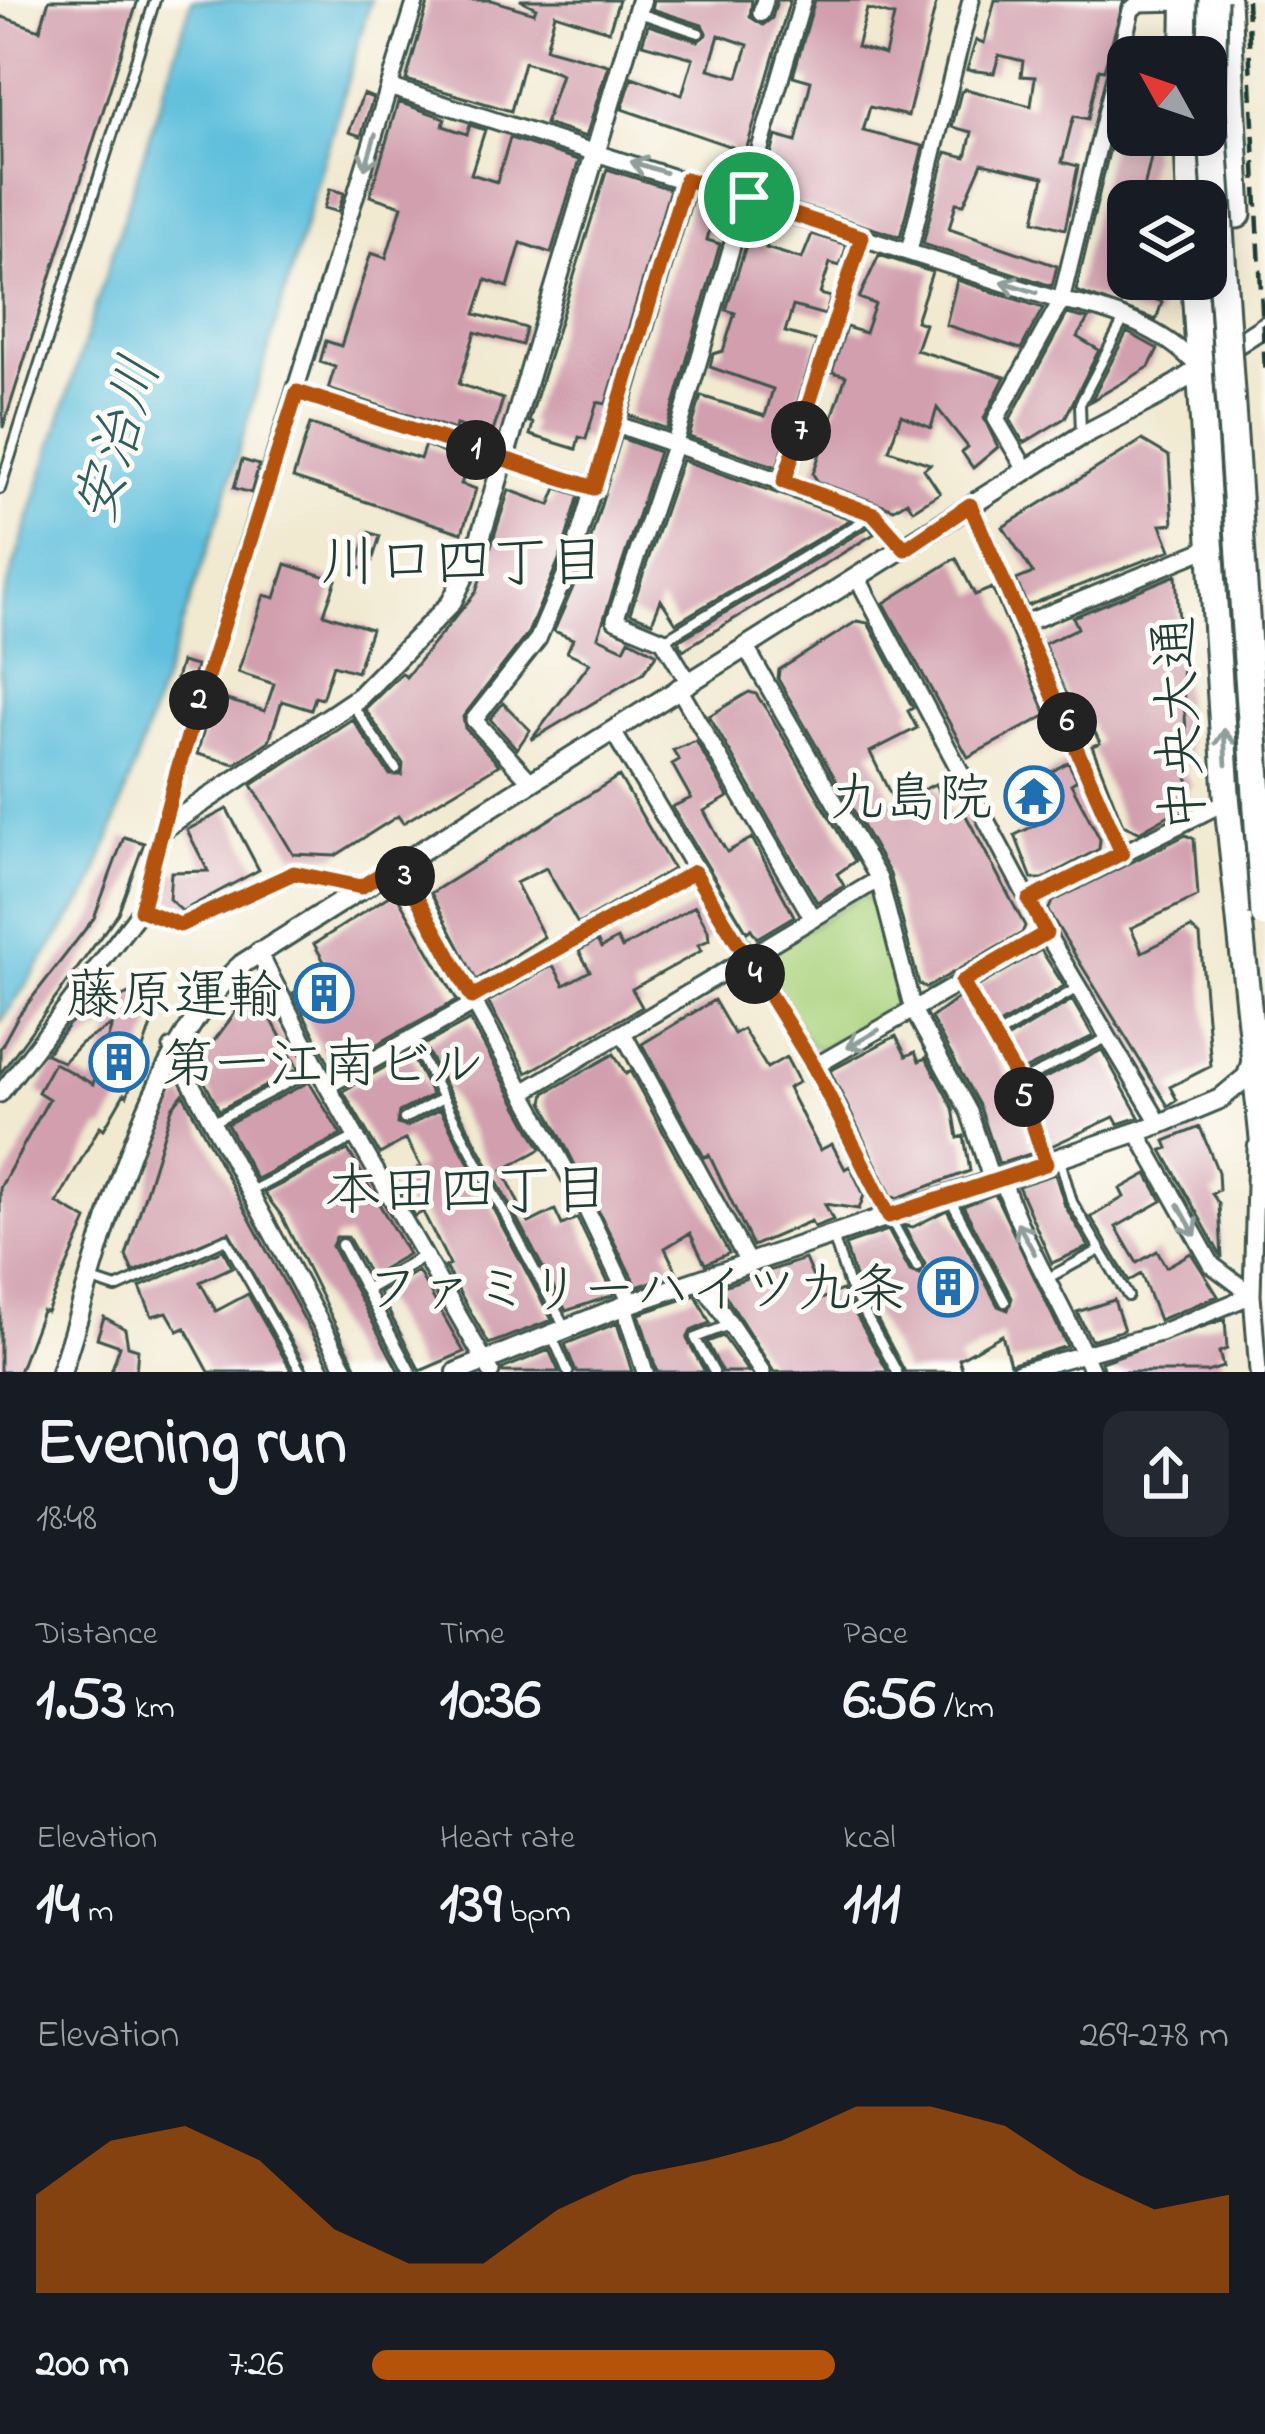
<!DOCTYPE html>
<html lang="en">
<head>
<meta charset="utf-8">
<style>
	:root { --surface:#171b24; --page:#242831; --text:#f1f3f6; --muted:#9ea1a6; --accent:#b45309 }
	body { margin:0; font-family:"Indie Flower","Klee One",sans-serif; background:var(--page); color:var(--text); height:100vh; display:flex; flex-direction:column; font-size:45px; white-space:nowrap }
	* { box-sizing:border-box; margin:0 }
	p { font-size:39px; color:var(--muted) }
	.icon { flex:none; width:66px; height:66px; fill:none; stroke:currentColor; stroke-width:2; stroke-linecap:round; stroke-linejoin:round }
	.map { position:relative; height:1372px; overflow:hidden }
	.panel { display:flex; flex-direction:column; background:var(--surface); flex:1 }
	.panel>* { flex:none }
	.needle { width:78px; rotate:310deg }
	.fabs { position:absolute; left:1107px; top:36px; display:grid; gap:24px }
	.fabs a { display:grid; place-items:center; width:120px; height:120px; border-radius:24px; background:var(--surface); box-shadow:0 6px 30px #0003; font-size:60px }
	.pin { position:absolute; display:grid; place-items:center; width:102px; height:102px; color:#fff; margin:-51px; border:6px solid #fff; border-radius:50%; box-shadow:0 3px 12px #0007 }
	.km { position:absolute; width:60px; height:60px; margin:-30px; border-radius:50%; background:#222; color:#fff; font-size:33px; line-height:60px; text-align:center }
	.round { display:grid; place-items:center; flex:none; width:126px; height:126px; border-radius:24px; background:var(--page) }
	.overview { display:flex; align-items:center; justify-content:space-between; height:204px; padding:0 36px }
	h1 { font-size:66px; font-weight:800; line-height:90px }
	.metrics { display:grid; grid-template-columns:repeat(3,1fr); gap:18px; height:204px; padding:12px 36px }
	.metrics div { display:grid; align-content:center }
	.metrics b { font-size:60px; font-weight:800 }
	.metrics small { font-size:33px; font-weight:400 }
	.metrics p { font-size:33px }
	.chart { height:336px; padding:24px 36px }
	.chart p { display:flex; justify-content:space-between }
	.chart svg { width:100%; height:216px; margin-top:12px; fill:var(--accent); opacity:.7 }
	ul { padding:0 36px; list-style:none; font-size:39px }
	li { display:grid; grid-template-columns:192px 144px 1fr; align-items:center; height:90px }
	li i { height:30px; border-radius:15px; background:var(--accent) }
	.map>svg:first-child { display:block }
	.green { fill:#aad27d; stroke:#648858; stroke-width:3 }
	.water { fill:#5ebfdc; stroke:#3e7e88; stroke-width:3 }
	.building { fill:#d19fae; fill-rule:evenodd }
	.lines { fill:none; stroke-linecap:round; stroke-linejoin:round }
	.service-casing { stroke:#3e574b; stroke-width:14 }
	.pedestrian-casing { stroke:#3e574b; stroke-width:16 }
	.minor-casing { stroke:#3e574b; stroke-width:21 }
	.tertiary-casing { stroke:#3e574b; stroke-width:24 }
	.primary-casing { stroke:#3e574b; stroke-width:30 }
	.motorway-casing { stroke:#3e574b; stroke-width:33 }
	.service { stroke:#fff; stroke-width:8 }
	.pedestrian { stroke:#fff; stroke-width:10 }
	.minor { stroke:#fff; stroke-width:15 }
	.tertiary { stroke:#fff; stroke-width:18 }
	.primary { stroke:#fff; stroke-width:24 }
	.motorway { stroke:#fff; stroke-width:27 }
	.rail { stroke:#1f3d34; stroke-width:4.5; stroke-dasharray:18 9; stroke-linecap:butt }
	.motorway-bridge-casing { stroke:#3e574b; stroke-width:33; stroke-linecap:butt }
	.motorway-bridge { stroke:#fff; stroke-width:27 }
	.oneway { stroke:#8f9e9a }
	.route-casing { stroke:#fff; stroke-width:24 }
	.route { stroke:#b45309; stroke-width:15 }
	.labels { text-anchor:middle; stroke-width:10; stroke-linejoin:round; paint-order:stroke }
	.street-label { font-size:54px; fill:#1f3d34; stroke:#fdfcf7 }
	.poi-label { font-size:54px; fill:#1f3d34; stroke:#fdfcf7; text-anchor:end }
	.water-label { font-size:57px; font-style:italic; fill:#2f5e5e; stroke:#fdfcf7 }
	.neighbourhood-label { font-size:57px; fill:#1f3d34; stroke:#fdfcf7 }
</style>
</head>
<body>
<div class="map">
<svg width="1265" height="1372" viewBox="0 0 1265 1372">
	<rect width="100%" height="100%" fill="#fdfcf7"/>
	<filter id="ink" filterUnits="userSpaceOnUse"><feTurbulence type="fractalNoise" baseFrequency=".00833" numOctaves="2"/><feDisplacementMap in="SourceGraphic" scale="24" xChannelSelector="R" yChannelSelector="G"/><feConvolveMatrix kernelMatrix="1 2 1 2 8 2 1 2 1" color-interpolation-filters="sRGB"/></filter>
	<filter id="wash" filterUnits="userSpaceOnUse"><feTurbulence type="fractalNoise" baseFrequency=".004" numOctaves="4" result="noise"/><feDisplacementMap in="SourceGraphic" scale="48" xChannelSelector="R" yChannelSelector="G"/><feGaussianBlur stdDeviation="2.7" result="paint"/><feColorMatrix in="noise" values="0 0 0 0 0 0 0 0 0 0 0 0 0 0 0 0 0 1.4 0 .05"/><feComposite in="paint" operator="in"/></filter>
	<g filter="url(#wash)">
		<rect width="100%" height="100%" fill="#f1e9d0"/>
		<path class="green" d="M862,895L872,900L901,998L896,1008L821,1049L811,1046L759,968L761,957Z"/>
		<path class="water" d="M192,0H371L224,501L110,838L90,890L0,1023V610Z"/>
		<g id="blocks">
			<path class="building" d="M49,0H138L3,428L0,16L40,30Z
				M429,0H491L534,13L536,8L520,0H619L609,31L555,14L546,48L608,65L586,137L545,124L561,74L555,71L524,62L511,111L406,80Z
				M654,0H752L750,17L763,25L772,18L777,0H790L736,185L723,181L732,147L622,109L632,77L682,95L693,58L642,44L648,25L698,41L707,34L702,25L652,9ZM719,35L748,45L738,77L709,69Z
				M815,0H937L908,116L870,107L863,131L923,146L900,237L761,193L776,136L796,142L811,81L793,76ZM867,9L894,16L885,55L857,47Z
				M995,0H1124L1104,70L1099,69L1088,119L1074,116L1071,126L1062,162L1078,166L1065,229L1034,221L1044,177L982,163L964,204L956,203L949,229L1057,266L1052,286L923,244L946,152L966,157L972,132L952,127L961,92L965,89L1031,106L1035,77L1021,76L1023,61L999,55L994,73L967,70L976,40L984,43Z
				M1124,89L1128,135H1149L1151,158L1141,201H1128V279H1161L1152,298L1162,302L1156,320L1076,291Z
				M363,94L373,98L361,136L349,132Z
				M398,102L439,116L445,119L443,126L467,134L470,125L485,130L471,174L497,182L510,138L579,160L551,253L521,243L508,287L486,280L475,314L526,328L522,345L475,332L459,384L503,399L492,435L456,425L455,430L328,389L335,367L320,362L326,341L341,346L371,253L386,258L402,206L370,196Z
				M607,169L670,189L606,404L597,402L586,439L579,437L576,449L530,435L533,423L529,422Z
				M330,189L344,193L338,212L324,208Z
				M693,196L715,207L707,240L720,244L667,429L628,415Z
				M755,216L773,222L766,248L802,259L812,234L847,245L840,266L830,263L820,294L831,297L825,315L793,306L785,332L817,341L777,467L689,437L701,396L765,416L773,389L710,367L713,354L723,351L735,313L726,310Z
				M879,255L932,272L916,321L925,324L916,350L1005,377L984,418L998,447L973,468L962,452L968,447L937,408L931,428L901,415L889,450L930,464L924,469L940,493L913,510L907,501L894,509L818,482L813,474L846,376L832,372L846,327L865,333L875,304L859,298Z
				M957,280L1043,308L1021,349L946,325Z
				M1067,314L1088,319L1077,337L1099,350L1065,418L1024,443L1010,419Z
				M1127,332L1158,349L1149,367L1091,401Z
				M310,424L420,459L425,445L468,464L461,484L476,489L462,533L293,478Z
				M621,438L659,452L598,637L624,649L629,639L657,654L643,673L531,740L590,663L567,652L573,639L554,631L584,562Z
				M1142,440L1169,456L1173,524L1161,525L1171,550L1027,606L1016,580L1033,573L1003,527Z
				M242,460L259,465L251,493L234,488Z
				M682,460L851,519L676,623L661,600L652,622L630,613Z
				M557,488L579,495L561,555L528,633L463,717L465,728L499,765L403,823L398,816L335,856L293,854L252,785L352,719L390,775H402L403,764L365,709L402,673L406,677L476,592L509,490L550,505Z
				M869,527L874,534L683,650L678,641Z
				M368,532L380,536L369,571L357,566Z
				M956,558L975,595L992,588L1047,715L968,757L884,603Z
				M286,564L336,580L324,614L371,629L357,672L333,665L322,699L315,697L311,710L282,701L269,741L235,764L197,754L213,696L265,711L274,684L238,672L264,595L275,598Z
				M1176,575L1188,763L1182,766L1191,786L1184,794L1189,804L1139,832L1123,825L1092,746L1100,743L1086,713L1076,717L1044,644L1078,628L1073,617Z
				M857,621L868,623L913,708L908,711L917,728L870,752L895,804L935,784L951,816L963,810L1025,926L1022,933L926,988L919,984L890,874L778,679L779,670Z
				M181,662L196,666L192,683L176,679Z
				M749,692L756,694L772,718L855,861L837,874L844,886L817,902L709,716Z
				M503,703L530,730L517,749L490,719Z
				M696,741L728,797L704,811L718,837L727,852L752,838L794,916L757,938L751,929L747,932L672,807L691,798L672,764L679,760L673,750Z
				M1068,762L1077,780L1071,784L1100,839L1099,849L1043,879H1032L1015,835L1044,821L1031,784Z
				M619,776L673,869L578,924L546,868L516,883L544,937L476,980L431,893Z
				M227,809L259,870L182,911L169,899L171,872L208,871L187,830Z
				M1186,835L1194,839L1198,896L1131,928L1142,952L1191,928L1200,936L1211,1066L1170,1087L1177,1100L1168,1106L1048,911L1052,902Z
				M124,837L144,843L118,913L0,1074V1049L18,1016L94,918Z
				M395,892L457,1000L332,1069L293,993L330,972L314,944Z
				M695,906L708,930L709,940L698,945L701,951L632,989L642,1007L527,1073L488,1002L553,965L564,985L590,971L579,951L597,940L601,948L617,939L622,948Z
				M1041,950L1064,986L997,1026L975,988Z
				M259,981L273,1010L268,1013L298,1069L219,1110L196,1065Z
				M142,989L158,1005L127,1096L124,1094L104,1129L100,1126L57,1203L87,1220L47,1312L42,1311L19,1372H0V1188L49,1099L38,1092L54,1063L93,1084L112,1025L81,1043L63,1062L46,1054L69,1024L90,1009Z
				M961,996L1011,1085L1033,1153L999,1164L980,1107L931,1018Z
				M714,1000L734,1034L743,1029L767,1068L786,1057L799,1082L788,1088L820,1150L832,1144L845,1169L850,1166L864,1195L859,1209L825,1204L833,1220L814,1227L811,1221L753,1246L709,1155L704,1157L642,1044Z
				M1072,1000L1093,1036L1022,1071L1005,1040Z
				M470,1020L541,1149L503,1170L524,1215L529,1223L555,1210L562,1225L577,1218L614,1295L566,1311L424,1045Z
				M896,1036L906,1056L915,1052L919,1061L926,1058L953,1108L958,1138L964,1136L970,1171L897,1198L892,1197L830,1071Z
				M1102,1050L1139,1117L1118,1124L1114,1117L1049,1147L1029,1086Z
				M410,1053L432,1095L399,1112L397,1124L407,1127L440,1109L552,1320L489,1344L445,1267L450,1265L423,1212L415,1216L396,1181L421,1167L406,1139L380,1154L343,1091Z
				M614,1054L626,1074L630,1071L729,1253L705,1264L690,1233L665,1248L677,1273L637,1287L543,1102L545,1093Z
				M309,1082L341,1135L256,1179L227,1124Z
				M183,1094L268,1253L333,1372H309L229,1232L133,1272L126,1256L172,1108Z
				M1200,1127L1218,1172L1219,1190L1212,1194L1219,1204L1222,1258L1162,1150L1168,1148L1165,1141Z
				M348,1150L408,1254L370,1276L348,1237H336L332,1246L399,1372H359L281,1215L264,1193Z
				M1055,1174L1065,1206L1089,1247L1052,1263L1018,1186Z
				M1147,1174L1162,1201L1116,1227L1137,1263L1157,1251L1166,1267L1191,1253L1218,1296L1159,1320L1141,1274L1129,1281L1091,1217L1124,1197L1120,1189Z
				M995,1194L1067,1346L1010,1364L1002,1335L959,1359L963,1372H905L856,1280L845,1245L888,1230L910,1271L920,1275L925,1264L903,1225L913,1227L947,1210L998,1306L1008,1310L1012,1298L963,1206Z
				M223,1250L232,1267L200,1282L216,1311L248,1294L292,1372H209L185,1328L178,1331L167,1312L152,1316L140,1287Z
				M805,1259L822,1299L842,1290L888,1372H774L720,1287Z
				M418,1271L464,1352L420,1371L379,1293Z
				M696,1295L710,1323L691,1331L687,1339L705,1372H657L639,1314Z
				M1114,1300L1124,1330L1091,1340L1077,1312Z
				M104,1317L125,1329L128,1346L138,1349L136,1372H111L120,1346L97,1338Z
				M1225,1319L1227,1349L1219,1352L1223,1367L1207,1372H1104L1101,1362Z
				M617,1323L632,1372H576L565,1344Z
				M723,1336L748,1372H722L707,1342Z
				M549,1350L559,1372H503L502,1369Z"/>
		</g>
	</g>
	<g filter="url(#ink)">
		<use href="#blocks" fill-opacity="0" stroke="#3e574b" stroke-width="3"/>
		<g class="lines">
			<defs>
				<path id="service" d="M639,13L699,33
					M1081,433L1080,404L1123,321
					M0,489L155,0
					M664,640L873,515
					M353,706L396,769
					M962,982L1019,1082L1045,1162
					M994,1037L1079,987
					M412,1040L566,1329
					M1019,1082L1109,1037
					M404,1119L443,1098
					M213,1122L317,1068
					M1060,1160L1072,1202L1128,1296
					M249,1192L355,1137
					M949,1197L1005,1302
					M889,1216L917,1267
					M834,1239L848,1283L897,1372
					M1048,1278L1098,1251
					M92,1280L116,1288L226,1239L301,1372
					M552,1336L568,1372
					M714,1372L695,1338L729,1325"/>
				<path id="pedestrian" d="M342,1245L410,1372
					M367,1289L423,1257"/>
				<path id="minor" d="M761,13L765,0
					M389,87L1061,301C1108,308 1166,330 1197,366
					M909,251L971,0
					M297,392L594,487
					M613,423L874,514L905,549
					M1026,470L996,419L1061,301L1131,10L1139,3L1185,2
					M785,482L862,237
					M970,505L1122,853
					M857,577L1046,933L1160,1124
					M1023,624L1214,546
					M745,646L879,879L913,1010L969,1112L992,1181
					M688,681L663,640L615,620L675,443L803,0
					M678,687L813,919
					M612,730L814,1067L888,1216
					M530,781L474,720L538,639L572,559L686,179
					M398,863L580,1196L631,1303
					M1029,900L1227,801
					M141,910L180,925L294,873L361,887
					M258,951L327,1086L491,1372
					M472,997L694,872
					M624,1035L748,1262
					M172,1048L347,1372
					M814,1067L1046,933
					M327,1086L475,1003
					M525,1091L879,879
					M0,1094L141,910L177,772L416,0
					M1256,1147L1252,1295L1258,1372
					M1002,1178C1024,1246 1064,1306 1092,1372
					M701,1281L762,1372
					M624,1306L645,1372
					M1019,1372L1160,1333L1252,1295L1212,1265L1137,1132"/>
				<path id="tertiary" d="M164,828L358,698L451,603L476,552L641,0
					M61,1372C104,1242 141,1056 242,964L1081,436L1161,394L1265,326
					M457,1372L631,1303L1160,1124L1220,1099L1262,1064"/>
				<path id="primary" d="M1184,57L1185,0
					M1187,135L1190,201
					M1194,279L1227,801L1265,1162"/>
				<path id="motorway" d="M1226,0L1237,214
					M1253,1072L1265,1031"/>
			</defs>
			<use href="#service" class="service-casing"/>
			<use href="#pedestrian" class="pedestrian-casing"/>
			<use href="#minor" class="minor-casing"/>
			<use href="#tertiary" class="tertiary-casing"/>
			<use href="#primary" class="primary-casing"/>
			<use href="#motorway" class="motorway-casing"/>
			<use href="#service" class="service"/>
			<use href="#pedestrian" class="pedestrian"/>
			<use href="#minor" class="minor"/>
			<use href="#tertiary" class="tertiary"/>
			<use href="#primary" class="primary"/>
			<use href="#motorway" class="motorway"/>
			<path class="rail" d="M1247,0L1265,373"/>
			<defs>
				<path id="motorway-bridge" d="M1213,0L1211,108L1265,914"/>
			</defs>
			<use href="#motorway-bridge" class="motorway-bridge-casing"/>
			<use href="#motorway-bridge" class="motorway-bridge"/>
		</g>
		<defs><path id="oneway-shaft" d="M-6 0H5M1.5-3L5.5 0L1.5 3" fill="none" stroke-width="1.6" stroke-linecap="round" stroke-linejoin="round" transform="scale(3)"/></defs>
		<g class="oneway">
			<use href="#oneway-shaft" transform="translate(370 152) rotate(107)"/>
			<use href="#oneway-shaft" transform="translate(648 167) rotate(-162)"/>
			<use href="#oneway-shaft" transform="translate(1019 287) rotate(-162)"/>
			<use href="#oneway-shaft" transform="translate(1225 747) rotate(-93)"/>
			<use href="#oneway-shaft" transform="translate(863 1039) rotate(150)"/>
			<use href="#oneway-shaft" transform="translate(1187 1220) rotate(61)"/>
			<use href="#oneway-shaft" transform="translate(1026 1238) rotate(-119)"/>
		</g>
	</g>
	<g class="lines" filter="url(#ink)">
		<defs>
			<path id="route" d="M686,179L862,237L784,482L874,514L905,549L970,505L1122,853L1029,900L1046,933L962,982L1019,1082L1046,1164L889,1216L814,1067L694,872L472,997L398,863L361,887L294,873L180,925L141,910L177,772L297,392L594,488Z"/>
		</defs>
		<use href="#route" class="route-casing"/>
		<use href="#route" class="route"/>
	</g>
	<defs>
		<symbol id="temple-ring" viewBox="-11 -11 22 22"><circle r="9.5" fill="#fdfcf7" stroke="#1f6fb2" stroke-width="1.5"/><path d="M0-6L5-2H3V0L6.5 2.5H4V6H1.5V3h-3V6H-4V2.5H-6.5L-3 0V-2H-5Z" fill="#1f6fb2"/></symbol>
		<symbol id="building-ring" viewBox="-11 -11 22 22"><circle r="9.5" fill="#fdfcf7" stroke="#1f6fb2" stroke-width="1.5"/><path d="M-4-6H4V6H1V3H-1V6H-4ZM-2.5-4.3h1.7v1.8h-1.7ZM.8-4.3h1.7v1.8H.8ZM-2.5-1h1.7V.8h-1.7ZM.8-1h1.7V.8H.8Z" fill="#1f6fb2"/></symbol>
	</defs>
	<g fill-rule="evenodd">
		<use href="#temple-ring" x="1001" y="763" width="66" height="66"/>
		<use href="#building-ring" x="291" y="960" width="66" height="66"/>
		<use href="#building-ring" x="86" y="1029" width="66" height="66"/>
		<use href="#building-ring" x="915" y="1254" width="66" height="66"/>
	</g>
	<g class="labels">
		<g class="street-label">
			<text transform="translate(1177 724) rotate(-93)" y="19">中央大通</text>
		</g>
		<g class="poi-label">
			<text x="992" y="815">九島院</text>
			<text x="282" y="1012">藤原運輸</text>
			<text x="161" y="1081" text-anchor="start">第一江南ビル</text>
			<text x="906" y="1306">ファミリーハイツ九条</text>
		</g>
		<g class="water-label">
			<text transform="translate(115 439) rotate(-73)" y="20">安治川</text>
		</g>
		<g class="neighbourhood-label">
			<text x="463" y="580">川口四丁目</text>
			<text x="467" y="1208">本田四丁目</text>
		</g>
	</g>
</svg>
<div class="fabs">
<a><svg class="needle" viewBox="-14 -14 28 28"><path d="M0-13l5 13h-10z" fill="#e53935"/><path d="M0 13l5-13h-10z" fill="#9ea1a6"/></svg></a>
<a><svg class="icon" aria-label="layers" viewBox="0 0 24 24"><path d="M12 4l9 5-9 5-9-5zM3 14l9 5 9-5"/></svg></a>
</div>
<div class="pin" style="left:749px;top:197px;background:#1e9e55"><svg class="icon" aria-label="arrive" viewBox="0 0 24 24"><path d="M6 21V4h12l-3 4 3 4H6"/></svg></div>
<b class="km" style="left:476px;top:450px">1</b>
<b class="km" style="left:199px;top:700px">2</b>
<b class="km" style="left:405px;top:876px">3</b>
<b class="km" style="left:755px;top:974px">4</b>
<b class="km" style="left:1024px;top:1097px">5</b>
<b class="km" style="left:1067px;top:722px">6</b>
<b class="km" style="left:801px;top:431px">7</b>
</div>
<section class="panel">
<div class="overview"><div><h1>Evening run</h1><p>18:48</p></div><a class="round"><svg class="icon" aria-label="share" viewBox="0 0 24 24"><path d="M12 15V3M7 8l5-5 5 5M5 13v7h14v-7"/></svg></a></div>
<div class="metrics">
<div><p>Distance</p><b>1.53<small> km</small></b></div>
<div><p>Time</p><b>10:36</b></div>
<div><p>Pace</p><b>6:56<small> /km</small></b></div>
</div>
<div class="metrics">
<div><p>Elevation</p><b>14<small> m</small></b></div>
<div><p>Heart rate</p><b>139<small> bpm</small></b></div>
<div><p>kcal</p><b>111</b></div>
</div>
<div class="chart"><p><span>Elevation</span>269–278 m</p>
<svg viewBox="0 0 160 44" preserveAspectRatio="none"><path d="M0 44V24L10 13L20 10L30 17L40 31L50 38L60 38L70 27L80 20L90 17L100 13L110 6L120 6L130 10L140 20L150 27L160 24V44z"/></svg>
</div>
<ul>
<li><b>200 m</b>7:26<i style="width:54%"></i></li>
</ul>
</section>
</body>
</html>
